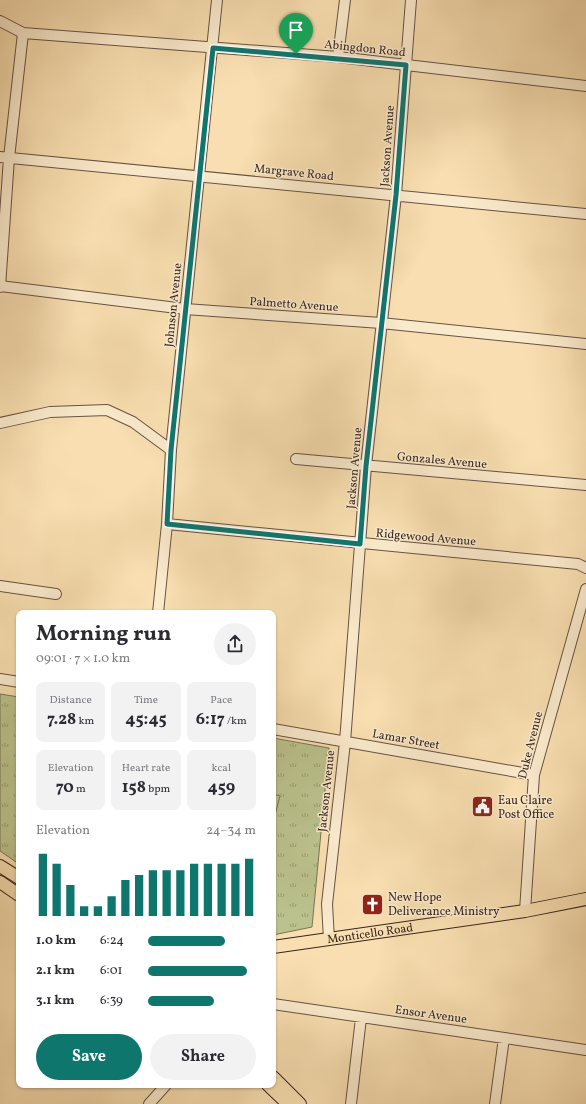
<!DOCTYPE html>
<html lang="en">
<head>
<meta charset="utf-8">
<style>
	:root { --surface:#fff; --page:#f2f2f3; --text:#2b2b33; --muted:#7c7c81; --accent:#0f766e }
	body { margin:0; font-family:Vollkorn,serif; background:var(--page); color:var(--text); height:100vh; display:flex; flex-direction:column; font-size:15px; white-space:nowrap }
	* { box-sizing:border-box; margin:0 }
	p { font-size:13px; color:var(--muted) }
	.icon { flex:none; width:22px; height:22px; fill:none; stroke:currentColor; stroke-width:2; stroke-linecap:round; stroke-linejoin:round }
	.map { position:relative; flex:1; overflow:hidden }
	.details { position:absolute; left:16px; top:610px; width:260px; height:478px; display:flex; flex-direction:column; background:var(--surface); border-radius:8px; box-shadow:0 1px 3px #0004 }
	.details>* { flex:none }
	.pin { position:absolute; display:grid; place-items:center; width:34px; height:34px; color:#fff; margin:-41px -17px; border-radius:50% 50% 50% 0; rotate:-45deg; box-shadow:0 0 4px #0007 }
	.pin .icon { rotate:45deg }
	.round { display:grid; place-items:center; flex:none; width:42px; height:42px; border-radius:21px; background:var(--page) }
	.overview { display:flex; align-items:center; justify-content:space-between; height:68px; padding:0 20px }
	h1 { font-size:22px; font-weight:700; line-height:30px }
	.figures { display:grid; grid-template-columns:repeat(3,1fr); gap:6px; height:68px; padding:4px 20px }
	.figures div { display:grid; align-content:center; border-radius:8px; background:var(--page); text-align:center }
	.figures b { font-size:17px; font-weight:700 }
	.figures small { font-size:11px; font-weight:400 }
	.figures p { font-size:11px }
	.chart { height:112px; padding:8px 20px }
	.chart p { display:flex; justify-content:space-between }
	.chart svg { width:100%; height:72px; margin-top:4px; stroke:var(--accent); stroke-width:6 }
	.cta { display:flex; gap:8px; margin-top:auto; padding:8px 20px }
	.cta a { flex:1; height:46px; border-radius:24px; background:var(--accent); color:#fff; font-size:16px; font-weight:700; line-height:46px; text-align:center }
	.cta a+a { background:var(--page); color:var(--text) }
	ul { padding:0 20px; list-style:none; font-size:13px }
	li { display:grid; grid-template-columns:64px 48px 1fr; align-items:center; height:30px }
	li i { height:10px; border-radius:5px; background:var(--accent) }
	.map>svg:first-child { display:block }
	.park { fill:url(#park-tufts); stroke:#797456 }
	.garden { fill:#bbc28d; stroke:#797456 }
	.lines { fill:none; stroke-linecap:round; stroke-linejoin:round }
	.minor-casing { stroke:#675342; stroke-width:12 }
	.major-casing { stroke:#37251e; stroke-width:14 }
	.minor { stroke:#faeacc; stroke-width:10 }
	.major { stroke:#f8deb0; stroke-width:12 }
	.route-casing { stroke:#fff; stroke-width:8 }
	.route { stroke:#0f766e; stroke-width:5 }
	.labels { text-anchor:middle; stroke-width:3; stroke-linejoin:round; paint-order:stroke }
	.street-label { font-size:12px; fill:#37251e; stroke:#faeacc }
	.poi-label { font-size:12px; fill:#37251e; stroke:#faeacc; text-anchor:start }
</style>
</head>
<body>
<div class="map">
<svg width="586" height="1104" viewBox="0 0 586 1104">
	<defs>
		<pattern id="park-tufts" width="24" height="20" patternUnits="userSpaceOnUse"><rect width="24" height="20" fill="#bbc28d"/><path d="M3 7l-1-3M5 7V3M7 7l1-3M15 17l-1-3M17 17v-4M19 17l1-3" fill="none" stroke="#999d73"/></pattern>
	</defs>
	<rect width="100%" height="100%" fill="#f8deb0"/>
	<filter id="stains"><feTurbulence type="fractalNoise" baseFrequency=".005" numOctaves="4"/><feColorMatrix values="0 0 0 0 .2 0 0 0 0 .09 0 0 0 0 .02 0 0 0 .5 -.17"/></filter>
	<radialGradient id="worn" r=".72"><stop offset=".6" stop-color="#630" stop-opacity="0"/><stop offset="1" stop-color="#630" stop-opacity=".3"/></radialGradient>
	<path class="park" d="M0,694L19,697V864L0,851Z
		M273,738L329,748L312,927L273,935Z"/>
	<path class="garden" d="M273,794L280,796L275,815H273Z"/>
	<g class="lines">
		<defs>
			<path id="minor" d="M0,21L23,33L338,57L586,86
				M338,57L345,0
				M0,157L586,214
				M0,286L185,309L381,323L586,344
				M0,287L9,158L23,33
				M0,423L50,412L107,410L133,422L171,450
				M296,459L586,485
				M167,524L578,564L586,568
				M0,586L56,594
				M158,613L167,524L171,450L217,0
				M0,679L19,682
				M273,729L534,775
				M525,911L534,775L586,589
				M329,939L327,904L345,742L366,466L396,195L411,0
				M273,1004L586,1050
				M149,1104L166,1085
				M351,1104L361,1018
				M495,1104L504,1038"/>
			<g id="major">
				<path d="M0,866L19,878"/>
				<path d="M0,882L19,895"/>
				<path id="s1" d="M273,947L525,911L586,899"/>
				<path d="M273,1077L300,1104"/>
				<path d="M268,1085L288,1104"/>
			</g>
		</defs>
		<use href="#minor" class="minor-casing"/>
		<use href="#major" class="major-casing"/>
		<use href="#minor" class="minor"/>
		<use href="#major" class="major"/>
	</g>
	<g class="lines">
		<defs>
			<path id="route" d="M213,48L406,65L396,195L366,466L360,544L167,524L171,450Z"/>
		</defs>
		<use href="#route" class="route-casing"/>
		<use href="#route" class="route"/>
	</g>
	<defs>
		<symbol id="civic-square" viewBox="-11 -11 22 22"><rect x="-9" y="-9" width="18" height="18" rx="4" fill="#8f2418" stroke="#faeacc"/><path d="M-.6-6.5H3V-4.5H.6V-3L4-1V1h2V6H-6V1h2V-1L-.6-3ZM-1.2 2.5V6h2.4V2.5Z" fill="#fff"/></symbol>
		<symbol id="church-square" viewBox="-11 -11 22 22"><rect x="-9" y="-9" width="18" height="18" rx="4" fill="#8f2418" stroke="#faeacc"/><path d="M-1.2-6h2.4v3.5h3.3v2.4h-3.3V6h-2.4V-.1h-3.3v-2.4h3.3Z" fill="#fff"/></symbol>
	</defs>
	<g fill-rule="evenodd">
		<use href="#civic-square" x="470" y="794" width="25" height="25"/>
		<use href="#church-square" x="360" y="892" width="25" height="25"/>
	</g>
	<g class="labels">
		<g class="street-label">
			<text transform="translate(365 48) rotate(6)" y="4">Abingdon Road</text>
			<text transform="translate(387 146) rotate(-86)" y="4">Jackson Avenue</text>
			<text transform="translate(294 172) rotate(6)" y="4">Margrave Road</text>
			<text transform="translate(294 304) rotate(4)" y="4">Palmetto Avenue</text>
			<text transform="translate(173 305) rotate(-84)" y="4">Johnson Avenue</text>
			<text transform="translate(442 460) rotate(5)" y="4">Gonzales Avenue</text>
			<text transform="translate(354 468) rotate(-85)" y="4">Jackson Avenue</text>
			<text transform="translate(426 537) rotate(5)" y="4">Ridgewood Avenue</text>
			<text transform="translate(406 739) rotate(10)" y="4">Lamar Street</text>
			<text transform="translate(530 745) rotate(-76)" y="4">Duke Avenue</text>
			<text transform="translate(326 791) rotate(-84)" y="4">Jackson Avenue</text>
			<text dy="4" stroke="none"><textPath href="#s1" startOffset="98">Monticello Road</textPath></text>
			<text transform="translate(431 1014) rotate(8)" y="4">Ensor Avenue</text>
		</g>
		<g class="poi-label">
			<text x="498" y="804">Eau Claire<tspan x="498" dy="14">Post Office</tspan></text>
			<text x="388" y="901">New Hope<tspan x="388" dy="14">Deliverance Ministry</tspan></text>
		</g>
	</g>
	<rect width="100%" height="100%" filter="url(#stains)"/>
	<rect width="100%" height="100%" fill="url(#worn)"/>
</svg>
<div class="pin" style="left:296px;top:54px;background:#1e9e55"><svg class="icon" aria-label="arrive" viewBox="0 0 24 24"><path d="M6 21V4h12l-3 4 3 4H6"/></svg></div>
<section class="details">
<div class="overview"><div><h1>Morning run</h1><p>09:01 · 7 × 1.0 km</p></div><a class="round"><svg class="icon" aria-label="share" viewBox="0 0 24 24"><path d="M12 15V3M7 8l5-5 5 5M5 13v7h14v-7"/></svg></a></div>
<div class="figures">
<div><p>Distance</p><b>7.28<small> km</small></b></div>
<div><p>Time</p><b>45:45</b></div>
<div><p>Pace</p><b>6:17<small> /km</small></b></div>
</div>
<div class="figures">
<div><p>Elevation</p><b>70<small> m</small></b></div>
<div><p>Heart rate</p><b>158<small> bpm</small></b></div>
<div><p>kcal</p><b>459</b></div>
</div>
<div class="chart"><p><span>Elevation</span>24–34 m</p>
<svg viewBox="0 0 160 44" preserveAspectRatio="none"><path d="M5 44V6M15 44V12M25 44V25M35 44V38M45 44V38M55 44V32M65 44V22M75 44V19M85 44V16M95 44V16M105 44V16M115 44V12M125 44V12M135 44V12M145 44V12M155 44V9"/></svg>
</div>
<ul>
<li><b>1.0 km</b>6:24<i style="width:71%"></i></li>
<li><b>2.1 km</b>6:01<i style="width:92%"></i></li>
<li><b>3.1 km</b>6:39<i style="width:61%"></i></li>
</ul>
<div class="cta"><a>Save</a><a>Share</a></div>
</section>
</div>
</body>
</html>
